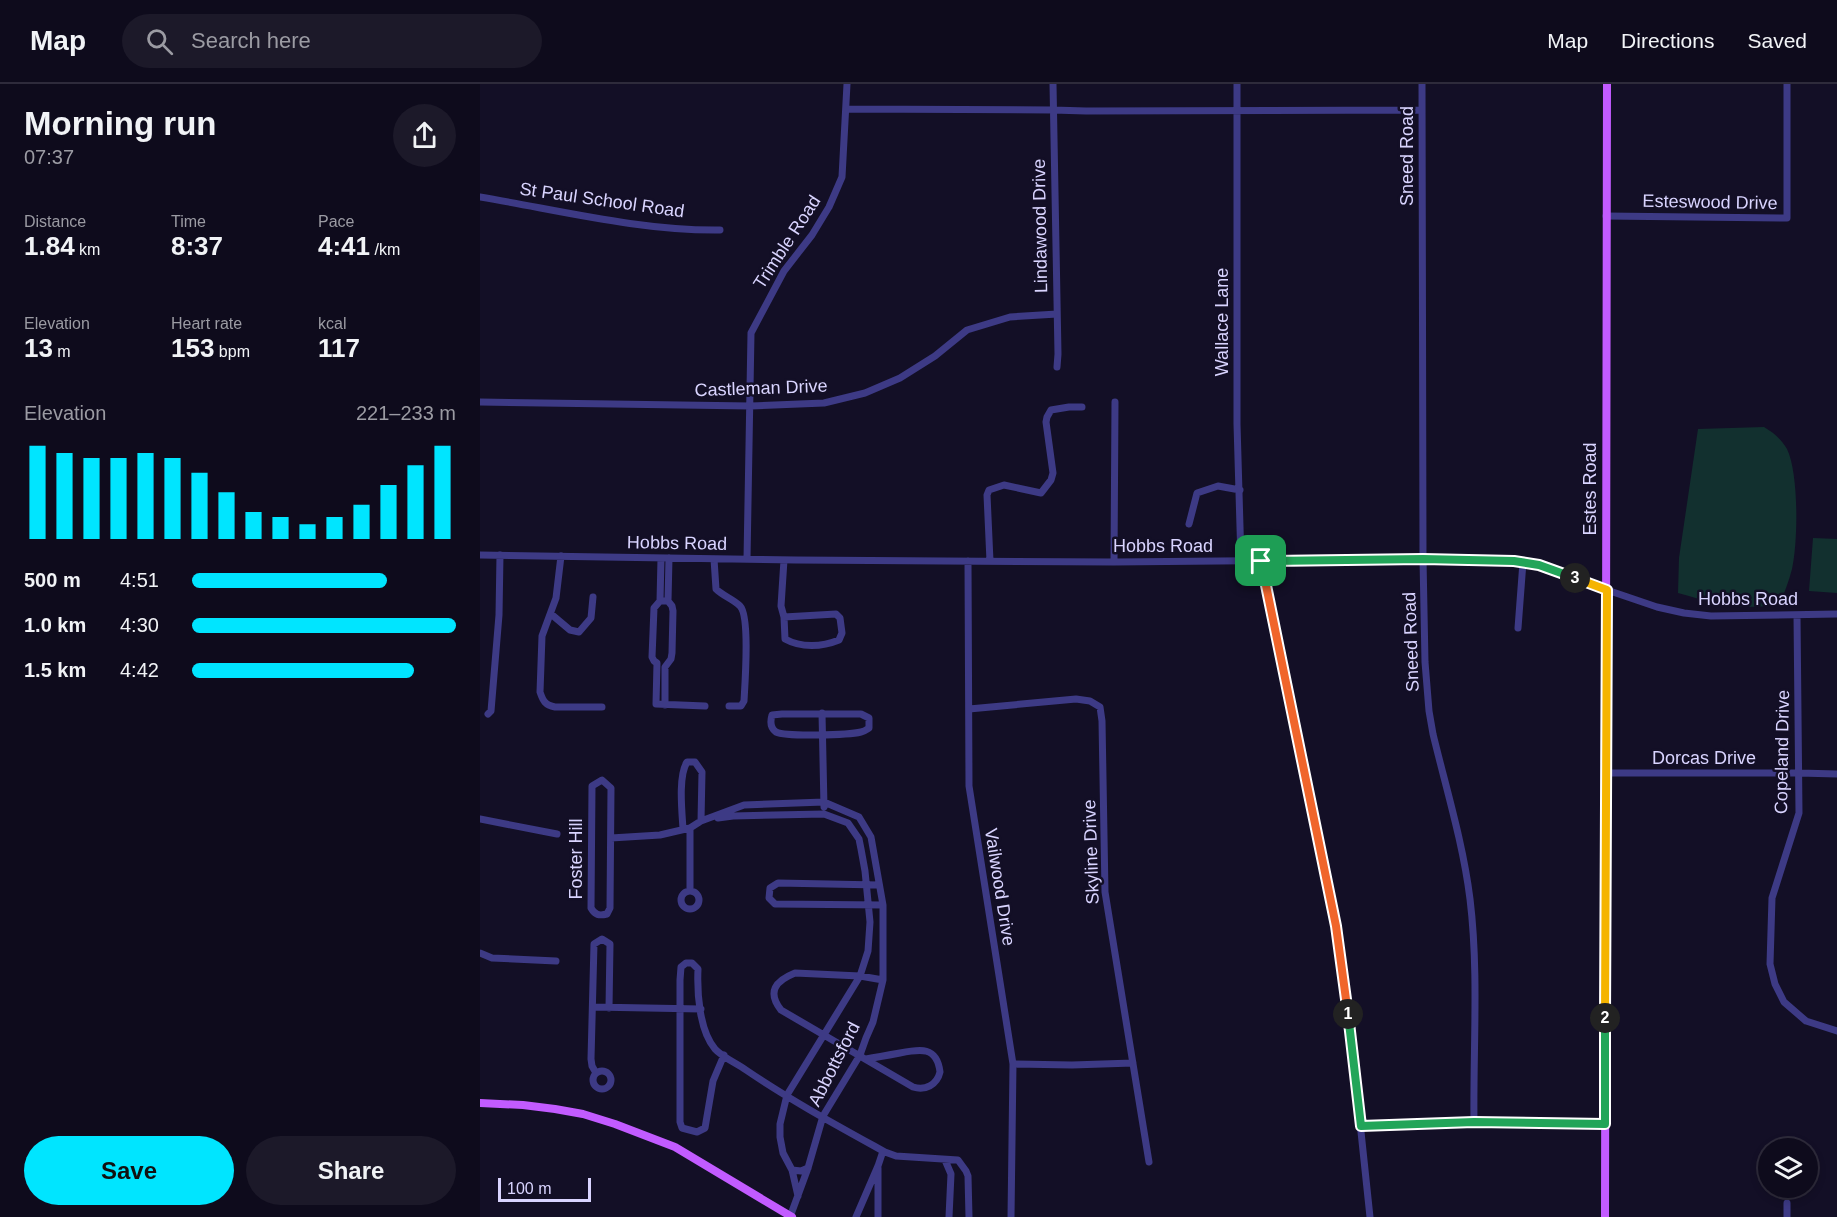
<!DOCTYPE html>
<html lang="en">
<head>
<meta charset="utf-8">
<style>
	:root { --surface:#0e0b1c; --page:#1c1929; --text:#f1f3f6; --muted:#9b9ba3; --line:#2e2b3b; --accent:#00e5ff }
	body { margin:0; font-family:Arial,sans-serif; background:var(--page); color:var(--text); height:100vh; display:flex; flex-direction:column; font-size:22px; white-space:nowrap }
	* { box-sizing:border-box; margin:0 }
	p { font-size:20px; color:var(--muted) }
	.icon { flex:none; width:33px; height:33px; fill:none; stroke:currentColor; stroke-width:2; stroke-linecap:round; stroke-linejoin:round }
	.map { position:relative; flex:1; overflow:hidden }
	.side { display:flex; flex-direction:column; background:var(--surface); width:480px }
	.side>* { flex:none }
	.buttons { position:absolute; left:1278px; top:1054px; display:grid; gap:12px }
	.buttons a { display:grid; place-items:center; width:60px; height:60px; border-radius:50%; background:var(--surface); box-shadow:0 3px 9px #0003,0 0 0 2px var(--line); font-size:30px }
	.scale { position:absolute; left:18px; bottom:15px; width:93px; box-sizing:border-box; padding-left:6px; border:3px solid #d9d4ff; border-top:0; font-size:16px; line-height:21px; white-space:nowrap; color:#d9d4ff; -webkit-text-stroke:4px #130f26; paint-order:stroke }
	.pin { position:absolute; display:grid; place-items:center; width:51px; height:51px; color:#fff; margin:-26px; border-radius:12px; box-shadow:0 3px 9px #0006 }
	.km { position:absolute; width:30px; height:30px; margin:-15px; border-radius:50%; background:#222; color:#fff; font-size:16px; line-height:30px; text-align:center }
	.round { display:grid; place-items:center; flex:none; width:63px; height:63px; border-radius:32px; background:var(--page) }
	.headline { display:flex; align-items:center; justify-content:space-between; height:102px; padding:0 24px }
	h1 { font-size:33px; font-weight:800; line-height:45px }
	.stats { display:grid; grid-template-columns:repeat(3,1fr); gap:9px; height:102px; padding:6px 24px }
	.stats div { display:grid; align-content:center }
	.stats b { font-size:26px; font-weight:800 }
	.stats small { font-size:16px; font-weight:400 }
	.stats p { font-size:16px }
	.chart { height:168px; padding:12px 24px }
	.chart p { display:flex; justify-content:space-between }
	.chart svg { width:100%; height:108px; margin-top:6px; stroke:var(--accent); stroke-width:6 }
	.primary-button { display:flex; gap:12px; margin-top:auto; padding:12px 24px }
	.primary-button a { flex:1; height:69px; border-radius:36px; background:var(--accent); color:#111; font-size:24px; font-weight:800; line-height:69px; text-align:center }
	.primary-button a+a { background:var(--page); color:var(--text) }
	ul { padding:0 24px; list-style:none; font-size:20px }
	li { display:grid; grid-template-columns:96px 72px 1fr; align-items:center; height:45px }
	li i { height:15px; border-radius:8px; background:var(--accent) }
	header { display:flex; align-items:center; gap:36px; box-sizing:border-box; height:84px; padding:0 30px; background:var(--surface); border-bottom:2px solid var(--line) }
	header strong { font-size:28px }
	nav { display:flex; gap:33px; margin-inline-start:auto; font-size:21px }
	.search { width:420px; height:54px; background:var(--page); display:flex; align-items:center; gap:15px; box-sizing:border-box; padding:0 21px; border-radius:33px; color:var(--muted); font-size:22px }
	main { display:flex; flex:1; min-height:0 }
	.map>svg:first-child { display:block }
	.green { fill:#12302f }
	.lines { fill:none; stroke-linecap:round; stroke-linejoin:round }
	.minor { stroke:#3d3a85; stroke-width:7 }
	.major { stroke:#c25bff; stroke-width:8 }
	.split-1-casing { stroke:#fff; stroke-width:12 }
	.split-2-casing { stroke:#fff; stroke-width:12 }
	.split-3-casing { stroke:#fff; stroke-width:12 }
	.split-4-casing { stroke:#fff; stroke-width:12 }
	.split-1 { stroke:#f0652b; stroke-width:8 }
	.split-2 { stroke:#22a559; stroke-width:8 }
	.split-3 { stroke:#f5b400; stroke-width:8 }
	.split-4 { stroke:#22a559; stroke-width:8 }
	.labels { text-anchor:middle; stroke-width:5; stroke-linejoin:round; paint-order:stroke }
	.street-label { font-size:18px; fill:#d9d4ff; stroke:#130f26 }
</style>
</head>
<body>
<header>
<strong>Map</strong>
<div class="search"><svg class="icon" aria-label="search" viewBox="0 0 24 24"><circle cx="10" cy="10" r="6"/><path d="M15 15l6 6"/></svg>Search here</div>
<nav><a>Map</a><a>Directions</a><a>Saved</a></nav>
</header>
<main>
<section class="side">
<div class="headline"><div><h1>Morning run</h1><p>07:37</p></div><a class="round"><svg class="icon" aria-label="share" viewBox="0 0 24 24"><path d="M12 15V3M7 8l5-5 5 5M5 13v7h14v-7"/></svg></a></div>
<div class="stats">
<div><p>Distance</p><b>1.84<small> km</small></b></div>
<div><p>Time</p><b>8:37</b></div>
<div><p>Pace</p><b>4:41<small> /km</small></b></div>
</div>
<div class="stats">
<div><p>Elevation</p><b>13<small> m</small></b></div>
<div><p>Heart rate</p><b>153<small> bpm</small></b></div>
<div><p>kcal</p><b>117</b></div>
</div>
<div class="chart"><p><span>Elevation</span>221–233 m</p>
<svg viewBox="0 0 160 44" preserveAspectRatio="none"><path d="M5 44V6M15 44V9M25 44V11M35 44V11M45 44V9M55 44V11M65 44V17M75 44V25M85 44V33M95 44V35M105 44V38M115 44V35M125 44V30M135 44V22M145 44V14M155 44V6"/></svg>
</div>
<ul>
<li><b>500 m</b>4:51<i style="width:74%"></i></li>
<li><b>1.0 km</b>4:30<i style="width:100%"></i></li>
<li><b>1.5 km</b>4:42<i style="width:84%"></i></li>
</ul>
<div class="primary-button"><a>Save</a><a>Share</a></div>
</section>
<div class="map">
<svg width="1357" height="1133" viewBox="0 0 1357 1133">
	<rect width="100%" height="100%" fill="#130f26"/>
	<path class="green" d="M1284,343C1294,349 1301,355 1307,365C1319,390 1318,458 1312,485C1309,497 1304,509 1300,520C1260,527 1236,520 1198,509L1199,474L1218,345Z
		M1333,454L1357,455V509L1329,507Z"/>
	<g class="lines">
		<path class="minor" d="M573,0L578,270L577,283
			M757,0V340L761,477
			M942,0L943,475L945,578L949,627L953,650C966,704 983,759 990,815C999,889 993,964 994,1038
			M367,25L573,26L606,27L942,26
			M0,113C78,126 161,147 240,146
			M1126,132L1307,134V0
			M0,318L271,322L344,319L385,309L420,294L455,272L487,246L530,233L577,230
			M709,440L717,409L738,402L760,406
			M0,471L316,476L634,478L943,475L1034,477L1059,481L1127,506L1177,523L1204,529L1231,532L1357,530
			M81,472L76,514L62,552L60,608C63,617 65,621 75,623H122
			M234,475L236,505C243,512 253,515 260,522C270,532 265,599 264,617L261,622H249
			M267,475L271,249L304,187L332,151L349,123L362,93L367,0
			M304,476L301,522L304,533L356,530L360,534L362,549L359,556C342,563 321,564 305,555L304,533
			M488,477L489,702L533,980L531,1133
			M510,477L507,411L509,406L524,401L561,409L571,396L573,389L566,338L567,333L571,326L589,323H602
			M781,477L856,842L877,1010L890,1133
			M634,478L635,318
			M180,517L181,474
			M188,517H180L174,524L172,573L174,577L177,579L176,620L225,622
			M188,517L189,474
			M71,530L90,546L99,548L111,534L113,513
			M1317,531L1319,729L1292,814L1290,880L1295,900L1304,918L1326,937L1357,947
			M1038,544L1043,478
			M185,621V583L191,575L192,569L193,527L192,522L188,517
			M489,625L596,615L610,617L620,623L622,637L625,808L669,1078
			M342,629L344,723
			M8,630L11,627L19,531L20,471
			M302,630H381L389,634V644C386,646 385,647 381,648C369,651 306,653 296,648C290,644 290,638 292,631Z
			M1126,689H1319L1357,690
			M122,696L131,704L130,824L127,830C119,832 115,831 111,824L112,702Z
			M238,734L253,732L344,730L368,739L379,755L381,765L385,787L390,838L388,867L380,892L307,1011L300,1040V1053L303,1069L312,1086L321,1087L328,1084
			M0,735L77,750
			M210,744V807
			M203,745C202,728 198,692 207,678H215L222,688L221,737
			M131,754L180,751L210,744L221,737L264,721L344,718L379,733L391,753L403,821V896L393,938L386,954L380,971L343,1032L328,1084L310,1133
			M399,801L298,799L290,804L289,814L295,820L403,821
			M201 816a9 9 0 1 1 18 0a9 9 0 1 1-18 0Z
			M0,869L12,874L76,877
			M113,923L221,925
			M244,971L233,997L225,1044L217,1048L202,1044L200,1038V896L201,883L206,879H212L218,885C217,908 219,946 235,965C242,973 256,979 266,986C310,1016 358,1042 405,1068L416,1072L478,1076L486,1087L488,1092L489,1133
			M386,975C398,973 409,971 420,969C440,965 457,962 460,988C457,1001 445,1007 433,1003L301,926C287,908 295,897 315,889L380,892L403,896
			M533,980L592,981L653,979
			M113 996a9 9 0 1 1 18 0a9 9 0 1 1-18 0Z
			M116,989L112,982L111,975L114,860L122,855L130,860L129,924
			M881,1042L994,1038L1125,1040
			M465,1076L471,1090L469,1133
			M312,1086L318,1112
			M1307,1119V1133
			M376,1133L398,1082L403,1067
			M398,1133V1084"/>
		<path class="major" d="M0,1019L43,1021L75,1025L103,1030L135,1040L195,1063L312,1133
			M1125,1133L1127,0"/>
	</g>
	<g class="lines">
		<defs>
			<path id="split-1" d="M781,477L856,842L868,930"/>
			<path id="split-2" d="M868,930L881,1042L994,1038L1125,1040V934"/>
			<path id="split-3" d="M1095,494L1127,506L1125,934"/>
			<path id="split-4" d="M781,477L943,475L1034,477L1059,481L1095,494"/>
		</defs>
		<use href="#split-1" class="split-1-casing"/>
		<use href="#split-2" class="split-2-casing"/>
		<use href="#split-3" class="split-3-casing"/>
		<use href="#split-4" class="split-4-casing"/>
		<use href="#split-1" class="split-1"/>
		<use href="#split-2" class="split-2"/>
		<use href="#split-3" class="split-3"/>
		<use href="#split-4" class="split-4"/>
	</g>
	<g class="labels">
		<g class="street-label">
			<text transform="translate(927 72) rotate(-90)" y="6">Sneed Road</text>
			<text transform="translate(122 116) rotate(8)" y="6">St Paul School Road</text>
			<text transform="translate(1230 118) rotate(1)" y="6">Esteswood Drive</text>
			<text transform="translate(560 142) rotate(-91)" y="6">Lindawood Drive</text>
			<text transform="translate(307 158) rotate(-57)" y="6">Trimble Road</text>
			<text transform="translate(742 238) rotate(-90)" y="6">Wallace Lane</text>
			<text transform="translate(281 304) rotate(-2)" y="6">Castleman Drive</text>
			<text transform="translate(1110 405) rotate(-90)" y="6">Estes Road</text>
			<text transform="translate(197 459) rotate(1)" y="6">Hobbs Road</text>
			<text x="683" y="468">Hobbs Road</text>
			<text x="1268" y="521">Hobbs Road</text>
			<text transform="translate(931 558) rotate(-92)" y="6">Sneed Road</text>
			<text transform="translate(1302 668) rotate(-89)" y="6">Copeland Drive</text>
			<text x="1224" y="680">Dorcas Drive</text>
			<text transform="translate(611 768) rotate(-92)" y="6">Skyline Drive</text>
			<text transform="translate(96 775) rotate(-90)" y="6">Foster Hill</text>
			<text transform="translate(520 803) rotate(81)" y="6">Vailwood Drive</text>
			<text transform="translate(354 980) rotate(-63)" y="6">Abbottsford</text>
		</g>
	</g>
</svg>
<div class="buttons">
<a><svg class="icon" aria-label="layers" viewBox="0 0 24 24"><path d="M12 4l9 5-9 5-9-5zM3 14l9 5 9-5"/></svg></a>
</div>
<div class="scale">100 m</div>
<div class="pin" style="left:781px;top:477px;background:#1e9e55"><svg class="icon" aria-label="arrive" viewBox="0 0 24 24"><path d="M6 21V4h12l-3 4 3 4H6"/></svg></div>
<b class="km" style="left:868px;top:930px">1</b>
<b class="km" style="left:1125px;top:934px">2</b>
<b class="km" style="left:1095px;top:494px">3</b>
</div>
</main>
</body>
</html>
